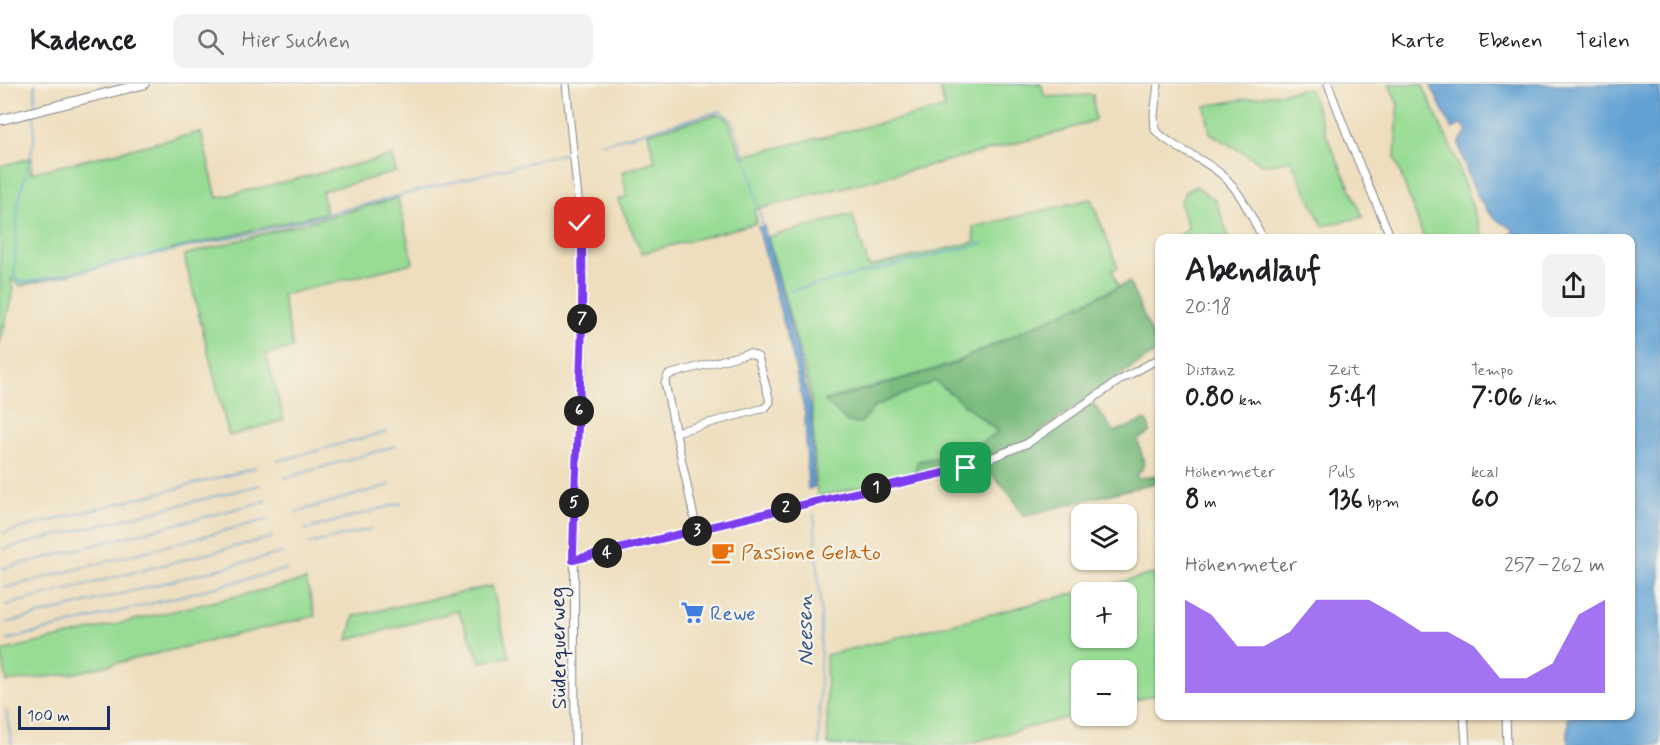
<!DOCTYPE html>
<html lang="de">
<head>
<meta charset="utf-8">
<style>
	:root { --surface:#fff; --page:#f2f2f2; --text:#202124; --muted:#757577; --line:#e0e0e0; --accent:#7c3aed }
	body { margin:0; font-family:Mynerve,sans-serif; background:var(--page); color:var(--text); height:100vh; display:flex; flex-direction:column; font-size:22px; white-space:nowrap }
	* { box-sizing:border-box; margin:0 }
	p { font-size:20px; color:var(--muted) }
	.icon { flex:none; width:33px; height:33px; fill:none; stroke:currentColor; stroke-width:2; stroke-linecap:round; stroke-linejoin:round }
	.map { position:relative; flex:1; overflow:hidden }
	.sheet { position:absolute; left:1155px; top:150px; width:480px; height:486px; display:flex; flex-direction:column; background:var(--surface); border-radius:12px; box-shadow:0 2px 4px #0004 }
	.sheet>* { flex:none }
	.buttons { position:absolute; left:1071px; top:420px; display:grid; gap:12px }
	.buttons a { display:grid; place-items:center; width:66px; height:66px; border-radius:12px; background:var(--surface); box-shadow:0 2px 4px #0004; font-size:30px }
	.scale { position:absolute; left:18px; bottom:15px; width:92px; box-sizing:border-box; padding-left:6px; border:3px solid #1b2f5e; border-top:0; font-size:16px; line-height:21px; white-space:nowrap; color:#1b2f5e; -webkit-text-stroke:4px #f7f3e8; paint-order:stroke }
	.pin { position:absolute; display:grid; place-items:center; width:51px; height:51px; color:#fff; margin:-26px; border-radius:12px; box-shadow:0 3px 9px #0006 }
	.km { position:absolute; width:30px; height:30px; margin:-15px; border-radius:50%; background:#222; color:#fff; font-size:16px; line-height:30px; text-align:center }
	.round { display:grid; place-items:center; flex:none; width:63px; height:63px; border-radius:12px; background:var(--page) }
	.headline { display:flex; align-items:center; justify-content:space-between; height:102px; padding:0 30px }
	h1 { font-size:33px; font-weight:700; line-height:45px }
	.figures { display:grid; grid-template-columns:repeat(3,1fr); gap:9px; height:102px; padding:6px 30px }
	.figures div { display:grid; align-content:center }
	.figures b { font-size:26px; font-weight:700 }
	.figures small { font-size:16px; font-weight:400 }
	.figures p { font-size:16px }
	.chart { height:168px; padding:12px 30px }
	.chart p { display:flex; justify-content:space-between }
	.chart svg { width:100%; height:108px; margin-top:6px; fill:var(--accent); opacity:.7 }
	header { display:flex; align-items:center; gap:36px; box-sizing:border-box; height:84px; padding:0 30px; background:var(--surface); border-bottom:2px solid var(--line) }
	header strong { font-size:28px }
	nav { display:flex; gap:33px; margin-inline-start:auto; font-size:21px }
	.search { width:420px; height:54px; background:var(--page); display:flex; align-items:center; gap:15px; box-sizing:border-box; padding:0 21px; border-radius:12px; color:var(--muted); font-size:22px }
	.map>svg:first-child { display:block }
	.green { fill:#98dc94; stroke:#5a8679; stroke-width:1.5; fill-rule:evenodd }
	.forest { fill:#7abc7e; stroke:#4a766e; stroke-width:1.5 }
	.water { fill:#60a0d3; stroke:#3e6898; stroke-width:1.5 }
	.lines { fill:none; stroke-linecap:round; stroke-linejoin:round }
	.stream { stroke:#60a0d3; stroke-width:1.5 }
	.ferry { stroke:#335787; stroke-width:1.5; stroke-dasharray:8 6; stroke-linecap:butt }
	.minor-casing { stroke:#84868e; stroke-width:9 }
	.major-casing { stroke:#84868e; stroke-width:11 }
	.minor { stroke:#fff; stroke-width:7 }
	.major { stroke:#fff; stroke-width:9 }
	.route-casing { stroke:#fff; stroke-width:12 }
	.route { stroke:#7c3aed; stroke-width:8 }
	.labels { text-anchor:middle; stroke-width:4.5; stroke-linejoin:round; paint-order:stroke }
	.food-label { font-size:21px; fill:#c56008; stroke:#f7f3e8; text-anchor:start }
	.shop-label { font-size:21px; fill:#366cbe; stroke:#f7f3e8; text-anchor:start }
	.street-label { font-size:21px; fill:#1b2f5e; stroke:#f7f3e8 }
	.water-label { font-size:22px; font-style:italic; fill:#335787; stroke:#f7f3e8 }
</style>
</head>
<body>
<header>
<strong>Kadence</strong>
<div class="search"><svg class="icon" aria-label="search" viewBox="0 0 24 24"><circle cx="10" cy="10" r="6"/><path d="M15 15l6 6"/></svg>Hier suchen</div>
<nav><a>Karte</a><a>Ebenen</a><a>Teilen</a></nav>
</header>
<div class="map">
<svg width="1660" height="661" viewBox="0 0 1660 661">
	<rect width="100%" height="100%" fill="#f7f3e8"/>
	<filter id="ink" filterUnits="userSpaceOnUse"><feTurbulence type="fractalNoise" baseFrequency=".0167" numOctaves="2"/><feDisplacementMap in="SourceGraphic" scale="12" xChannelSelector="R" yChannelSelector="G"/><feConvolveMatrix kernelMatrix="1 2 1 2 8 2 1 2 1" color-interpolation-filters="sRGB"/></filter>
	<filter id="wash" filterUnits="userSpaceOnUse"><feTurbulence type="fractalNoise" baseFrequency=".008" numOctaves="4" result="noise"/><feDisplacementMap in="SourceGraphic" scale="24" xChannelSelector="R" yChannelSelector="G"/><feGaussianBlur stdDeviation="1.35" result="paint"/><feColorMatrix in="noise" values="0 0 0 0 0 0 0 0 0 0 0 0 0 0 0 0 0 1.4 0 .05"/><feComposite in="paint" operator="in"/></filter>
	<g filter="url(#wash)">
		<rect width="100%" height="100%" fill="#eedebd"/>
		<path class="green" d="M939,0H1041L1045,13L1093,11L1095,36L1060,48L754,126L757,139L642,169L618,116L627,112L622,88L655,77L648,49L719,30L728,35L742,72L945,24Z
			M1389,0H1422L1453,68L1483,154H1424L1395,74L1398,21Z
			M1309,4L1327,53L1363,133L1323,142L1291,76L1264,81L1210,49L1205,22Z
			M201,48L217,114L392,72L396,88L322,107L326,129L21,202L11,195L13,207L0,260V82L32,74L31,89Z
			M1196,102L1216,117L1229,154H1176L1188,144L1180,120L1185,108Z
			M398,114L413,179L282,211L293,264L266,270L284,336L229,352L184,171Z
			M1091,115L1118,184L1112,185L1118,203L950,281L825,316L848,338L875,322L935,296L999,349L961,371L918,377L914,391L817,413L812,321L807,295L768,153L852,130L869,183L975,158L973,143Z
			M1153,490L1159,523V610L1127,618L1126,586H1082L1081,630L962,661H828L826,571ZM1082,508H1126V554H1082Z
			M306,496L315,532L75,589L7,598L1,567Z
			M492,502L509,573L481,578L458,527L348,556L354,532Z"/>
		<path class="forest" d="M1129,198L1159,266L1118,292L1026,358L966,380L914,391L918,377L961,371L999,348L935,297L875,322L861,339L848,338L825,317L950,281Z
			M1093,319L1114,348L1146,336L1147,337L1150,348L1138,356C1140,370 1150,382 1136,391L1138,394L1159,392V398L1023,432C1012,411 1000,396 980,382L1031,362Z"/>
		<path class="water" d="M1430,0H1660V661H1568V632H1630V154H1512L1513,145C1507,141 1498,138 1493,133C1476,117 1463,80 1459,59L1467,48L1462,40L1452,45Z
			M764,142L797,266L811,326L814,403L808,405L805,329L794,277L758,143Z"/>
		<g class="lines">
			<path class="stream" d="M35,22V0
				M34,30V58L18,119L14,193L24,199L253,149L566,69
				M601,60L720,27L732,36L749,83L763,142
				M790,207L984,159
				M278,377L386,348
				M285,394L395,362
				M296,428L390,401
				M814,430L821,531L819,661
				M304,446L402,419
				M3,449L256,384
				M309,460L371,445
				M3,465L260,401
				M1,485L266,417
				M5,504L269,435
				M6,521L273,453
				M7,539L282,469
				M7,556L287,485
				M6,627L12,661"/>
			<path class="ferry" d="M1648,0L1660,10"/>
		</g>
	</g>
	<g filter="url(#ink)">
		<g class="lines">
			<defs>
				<path id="minor" d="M566,0L583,162L582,287L574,403L575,661
					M1158,0L1154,31L1155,46C1176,67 1203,73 1222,91C1241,107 1251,133 1263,154
					M1328,0L1350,58L1391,154
					M676,348L765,324L770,318L758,273L749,269L668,291L665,299L697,447
					M573,476L788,424L966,384L1028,359L1120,296L1160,274
					M1464,632L1466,661
					M1506,632L1507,661"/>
				<path id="major" d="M0,36L144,0"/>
			</defs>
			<use href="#minor" class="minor-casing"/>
			<use href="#major" class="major-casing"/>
			<use href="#minor" class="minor"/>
			<use href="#major" class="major"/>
		</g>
	</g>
	<g class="lines" filter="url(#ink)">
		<defs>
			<path id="route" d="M580,139C584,170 582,201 582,232C581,313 574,395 573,476L788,424L966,384"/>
		</defs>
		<use href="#route" class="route-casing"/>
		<use href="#route" class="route"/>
	</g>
	<defs>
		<symbol id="cafe-bare" viewBox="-9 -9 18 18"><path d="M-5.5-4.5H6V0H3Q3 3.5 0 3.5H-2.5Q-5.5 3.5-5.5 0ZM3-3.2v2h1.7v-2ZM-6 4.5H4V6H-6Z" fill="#e8710a" stroke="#f7f3e8" stroke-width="2.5" paint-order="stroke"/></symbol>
		<symbol id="supermarket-bare" viewBox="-9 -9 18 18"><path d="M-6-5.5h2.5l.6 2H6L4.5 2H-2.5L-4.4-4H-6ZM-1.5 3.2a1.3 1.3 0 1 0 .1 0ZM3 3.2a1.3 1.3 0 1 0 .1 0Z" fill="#3f7fe0" stroke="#f7f3e8" stroke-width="2.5" paint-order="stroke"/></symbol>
	</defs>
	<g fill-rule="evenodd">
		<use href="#cafe-bare" x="706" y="452" width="33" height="33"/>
		<use href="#supermarket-bare" x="676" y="512" width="33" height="33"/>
	</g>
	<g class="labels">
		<g class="food-label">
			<text x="741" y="475">Passione Gelato</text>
		</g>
		<g class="shop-label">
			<text x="710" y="536">Rewe</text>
		</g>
		<g class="street-label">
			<text transform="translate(558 564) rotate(-91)" y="7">Süderquerweg</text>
		</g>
		<g class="water-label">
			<text transform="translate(804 546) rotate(-91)" y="8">Neesen</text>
		</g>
	</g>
</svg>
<div class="buttons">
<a><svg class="icon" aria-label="layers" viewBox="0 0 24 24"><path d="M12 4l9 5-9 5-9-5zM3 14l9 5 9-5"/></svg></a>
<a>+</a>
<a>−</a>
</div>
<div class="scale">100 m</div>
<div class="pin" style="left:966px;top:384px;background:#1e9e55"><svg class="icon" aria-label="arrive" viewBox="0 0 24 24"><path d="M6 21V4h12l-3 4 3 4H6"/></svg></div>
<div class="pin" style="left:580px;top:139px;background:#d93025"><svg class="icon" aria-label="check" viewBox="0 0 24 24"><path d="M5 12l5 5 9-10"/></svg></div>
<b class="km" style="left:876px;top:404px">1</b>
<b class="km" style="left:786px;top:424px">2</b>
<b class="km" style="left:697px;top:447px">3</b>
<b class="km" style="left:607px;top:469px">4</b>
<b class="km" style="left:574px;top:419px">5</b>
<b class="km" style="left:579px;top:327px">6</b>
<b class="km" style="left:582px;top:235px">7</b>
<section class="sheet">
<div class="headline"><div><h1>Abendlauf</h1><p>20:18</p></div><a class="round"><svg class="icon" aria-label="share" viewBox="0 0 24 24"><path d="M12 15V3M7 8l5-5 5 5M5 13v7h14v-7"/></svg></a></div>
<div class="figures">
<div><p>Distanz</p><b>0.80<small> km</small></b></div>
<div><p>Zeit</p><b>5:41</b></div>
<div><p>Tempo</p><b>7:06<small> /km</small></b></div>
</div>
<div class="figures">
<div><p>Höhenmeter</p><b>8<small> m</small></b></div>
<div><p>Puls</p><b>136<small> bpm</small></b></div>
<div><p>kcal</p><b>60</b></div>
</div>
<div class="chart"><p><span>Höhenmeter</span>257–262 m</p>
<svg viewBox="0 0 160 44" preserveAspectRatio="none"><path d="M0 44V6L10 12L20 25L30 25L40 19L50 6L60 6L70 6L80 12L90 19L100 19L110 25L120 38L130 38L140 32L150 12L160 6V44z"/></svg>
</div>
</section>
</div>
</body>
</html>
